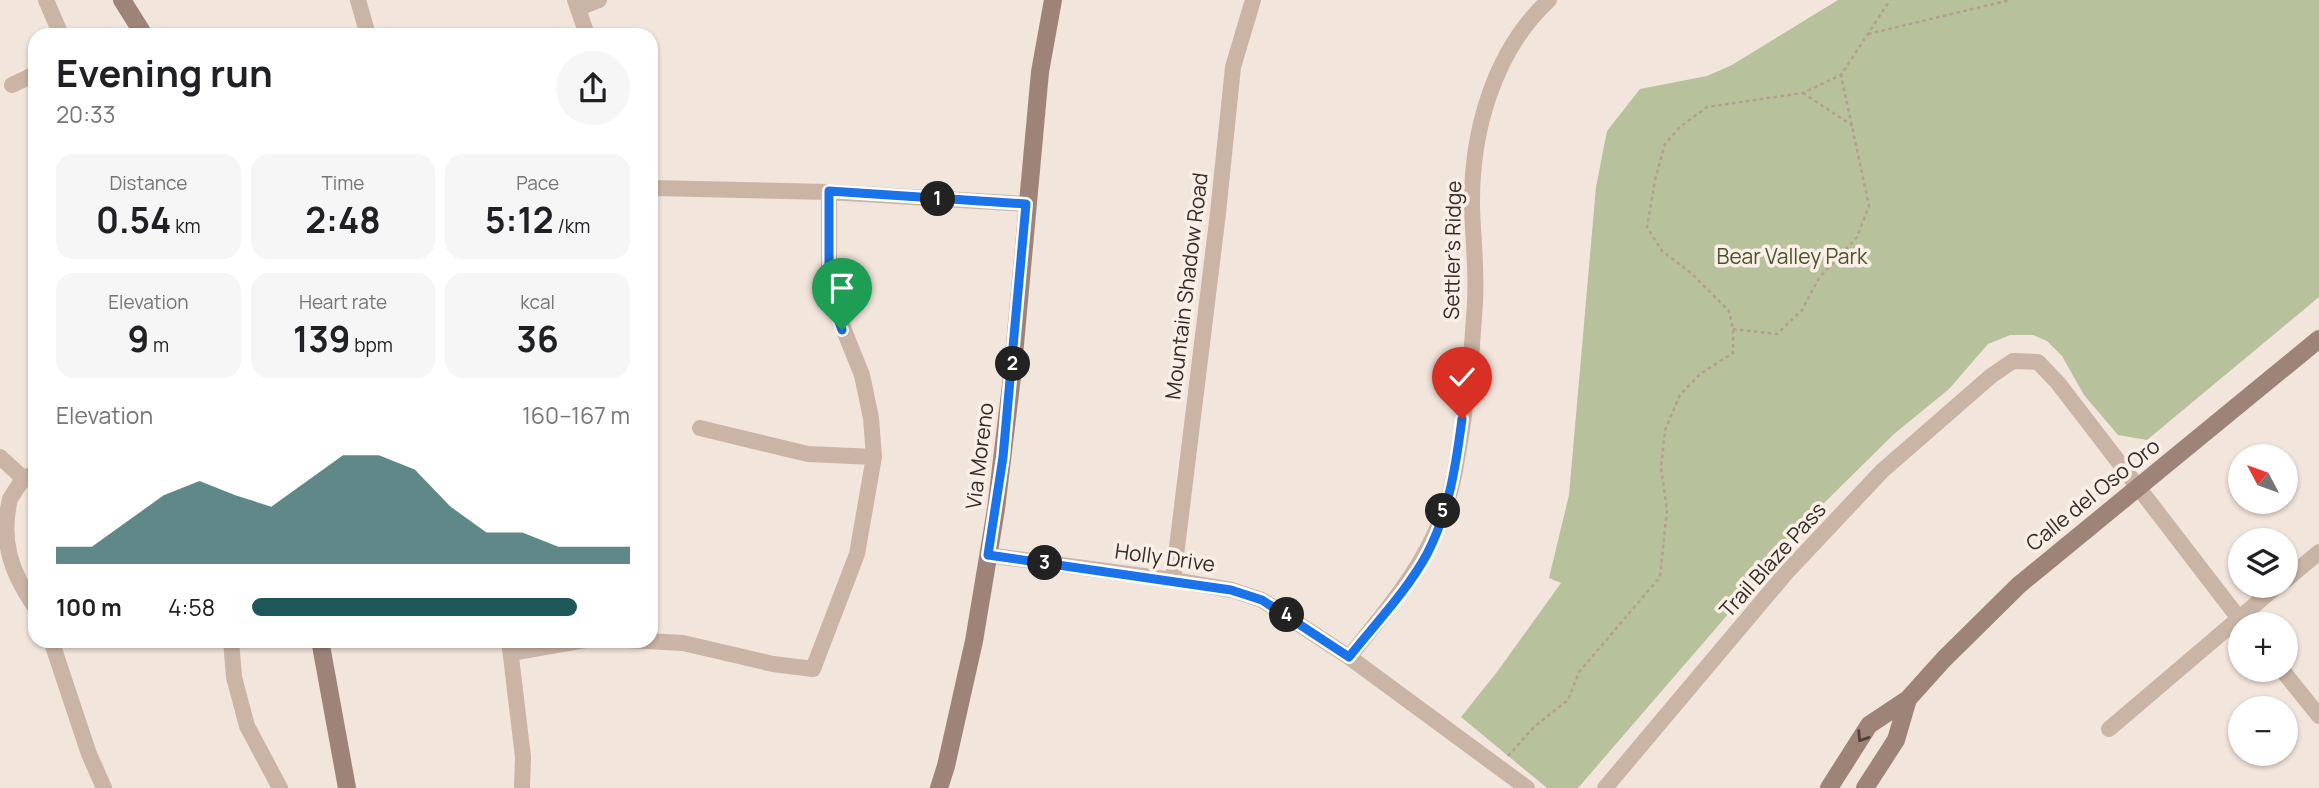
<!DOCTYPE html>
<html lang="en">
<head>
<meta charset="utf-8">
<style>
	:root { --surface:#fff; --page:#f6f6f6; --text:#202124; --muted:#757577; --accent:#1d5757 }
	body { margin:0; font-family:Manrope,sans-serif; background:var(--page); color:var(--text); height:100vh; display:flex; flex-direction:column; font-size:26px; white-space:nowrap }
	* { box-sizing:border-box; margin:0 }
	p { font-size:23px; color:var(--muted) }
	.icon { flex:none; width:38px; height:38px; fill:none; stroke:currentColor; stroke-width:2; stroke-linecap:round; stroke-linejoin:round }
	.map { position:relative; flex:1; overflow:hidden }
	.drawer { position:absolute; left:28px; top:28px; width:630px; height:620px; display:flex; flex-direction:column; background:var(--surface); border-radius:21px; box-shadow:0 2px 5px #0004 }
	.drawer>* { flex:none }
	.needle { width:46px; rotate:311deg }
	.buttons { position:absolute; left:2228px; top:444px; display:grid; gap:14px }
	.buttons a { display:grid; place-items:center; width:70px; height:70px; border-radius:50%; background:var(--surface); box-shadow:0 2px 5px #0004; font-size:35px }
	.pin { position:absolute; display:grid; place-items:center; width:60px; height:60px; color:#fff; margin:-72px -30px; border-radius:50% 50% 50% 0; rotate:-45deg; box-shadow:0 0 7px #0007 }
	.pin .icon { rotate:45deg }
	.km { position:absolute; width:35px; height:35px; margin:-18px; border-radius:50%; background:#222; color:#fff; font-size:19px; line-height:35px; text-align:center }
	.round { display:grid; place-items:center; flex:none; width:74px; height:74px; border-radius:37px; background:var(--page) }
	.overview { display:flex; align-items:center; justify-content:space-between; height:119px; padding:0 28px }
	h1 { font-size:38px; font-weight:700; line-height:52px }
	.stats { display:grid; grid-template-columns:repeat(3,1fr); gap:10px; height:119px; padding:7px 28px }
	.stats div { display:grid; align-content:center; border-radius:18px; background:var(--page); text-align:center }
	.stats b { font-size:35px; font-weight:700 }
	.stats small { font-size:19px; font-weight:400 }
	.stats p { font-size:19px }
	.chart { height:196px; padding:14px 28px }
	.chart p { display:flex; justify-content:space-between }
	.chart svg { width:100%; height:126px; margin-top:7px; fill:var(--accent); opacity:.7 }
	ul { padding:0 28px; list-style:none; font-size:23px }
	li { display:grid; grid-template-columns:112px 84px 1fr; align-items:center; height:52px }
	li i { height:18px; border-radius:9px; background:var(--accent) }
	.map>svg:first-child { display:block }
	.green { fill:#b7c19b }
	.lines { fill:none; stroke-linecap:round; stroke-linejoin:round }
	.path { stroke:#b59e91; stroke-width:2.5; stroke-dasharray:3.5 3.5; stroke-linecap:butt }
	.street { stroke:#cab4a6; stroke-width:16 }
	.secondary { stroke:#9d8378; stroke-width:18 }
	.oneway { stroke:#50413b }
	.route-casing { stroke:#fff; stroke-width:14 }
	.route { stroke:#1a73e8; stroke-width:9 }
	.labels { text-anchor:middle; stroke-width:7; stroke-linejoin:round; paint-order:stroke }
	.street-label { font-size:21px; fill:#362b27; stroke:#f9efe7 }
	.park-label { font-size:21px; fill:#48542b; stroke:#f9efe7 }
</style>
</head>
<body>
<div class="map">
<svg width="2319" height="788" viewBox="0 0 2319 788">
	<rect width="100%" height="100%" fill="#f2e5db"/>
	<path class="green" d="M1838,0H2319V297L2147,440L2118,435L2084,395L2062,356L2047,341L2033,335H2010L1988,344L1949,389L1894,434L1824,503L1578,788H1547L1461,717L1497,672L1561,583L1549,578L1569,495L1596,187L1607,131L1640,89L1707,76L1732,65Z"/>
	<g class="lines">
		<path class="path" d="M1868,34L2010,0
			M1803,93L1853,126
			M1733,329L1777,334L1802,310L1819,278L1857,237L1869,206L1841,75
			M1508,756L1535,726L1568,700L1579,672L1660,577L1667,510L1661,468L1665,430L1680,395L1700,374L1733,353V329L1729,311L1691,273L1662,251L1647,227L1655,180L1665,144L1680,127L1707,107L1803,93L1841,75L1890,0"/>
		<path class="street" d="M46,0L61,35
			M358,0L368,35
			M575,0L587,35
			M578,8L599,0
			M12,85L35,74
			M651,186L653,188L829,192L1026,204
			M700,428L808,454L874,457
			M0,457L23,478
			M35,473C21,478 18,487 10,499C0,541 11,572 35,607
			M988,555L1173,580L1232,590L1262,600L1349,657L1527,788
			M1173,580L1218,213L1233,67L1253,0
			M2286,580L2319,552
			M51,640L89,754L104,788
			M231,640L234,677L247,726L280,788
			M509,640L523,757L522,788
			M627,640L683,643L773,664L813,669L857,554L874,457L871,418L862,375L829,293V192
			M511,653L585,640
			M1349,657C1397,597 1440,549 1455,471C1465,417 1472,358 1475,303C1477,271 1473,239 1472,207C1471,133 1493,52 1549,0
			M2282,670L2319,716
			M2109,729L2277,586
			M1605,788L1786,573L1882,471L1991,376L2013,361L2038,362L2058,383L2244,625"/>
		<path class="secondary" d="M122,0L144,35
			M320,640L347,788
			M939,788L946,766L974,641L996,509L1012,377L1040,72L1053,0
			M1829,788L1869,725L1908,699L1944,659L2019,585L2319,339
			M1865,788L1896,740L1908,699"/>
	</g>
	<defs><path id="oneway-chevron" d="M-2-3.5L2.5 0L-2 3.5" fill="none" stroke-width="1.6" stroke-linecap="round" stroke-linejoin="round" transform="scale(1.75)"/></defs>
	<use class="oneway" href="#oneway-chevron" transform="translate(1862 737) rotate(123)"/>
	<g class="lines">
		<defs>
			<path id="route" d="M842,330L829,293V191L1026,204L1003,457L988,555L1231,590L1262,600L1349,657C1375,624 1407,591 1427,554C1449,512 1456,465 1462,419"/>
		</defs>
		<use href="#route" class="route-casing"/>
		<use href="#route" class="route"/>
	</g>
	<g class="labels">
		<g class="street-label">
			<text transform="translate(1453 250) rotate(-89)" y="7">Settler's Ridge</text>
			<text transform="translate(1187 286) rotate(-83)" y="7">Mountain Shadow Road</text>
			<text transform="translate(980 456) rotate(-83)" y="7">Via Moreno</text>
			<text transform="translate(2093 495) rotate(-39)" y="7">Calle del Oso Oro</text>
			<text transform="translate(1165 558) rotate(8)" y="7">Holly Drive</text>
			<text transform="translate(1773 560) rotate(-48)" y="7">Trail Blaze Pass</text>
		</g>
		<g class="park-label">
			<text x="1792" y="264">Bear Valley Park</text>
		</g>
	</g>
</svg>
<div class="buttons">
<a><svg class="needle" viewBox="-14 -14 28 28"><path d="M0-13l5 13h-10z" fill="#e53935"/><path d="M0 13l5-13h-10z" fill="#757577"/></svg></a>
<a><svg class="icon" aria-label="layers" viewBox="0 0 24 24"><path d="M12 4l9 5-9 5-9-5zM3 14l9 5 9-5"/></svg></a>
<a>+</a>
<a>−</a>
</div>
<div class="pin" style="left:842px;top:330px;background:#1e9e55"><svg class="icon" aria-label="arrive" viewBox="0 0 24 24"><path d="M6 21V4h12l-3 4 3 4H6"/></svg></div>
<div class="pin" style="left:1462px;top:419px;background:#d93025"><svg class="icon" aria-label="check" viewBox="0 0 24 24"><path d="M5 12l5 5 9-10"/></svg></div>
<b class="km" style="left:938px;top:199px">1</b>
<b class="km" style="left:1013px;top:364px">2</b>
<b class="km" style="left:1045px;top:563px">3</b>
<b class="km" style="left:1287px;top:615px">4</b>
<b class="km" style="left:1443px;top:511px">5</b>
<section class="drawer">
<div class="overview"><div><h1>Evening run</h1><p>20:33</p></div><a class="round"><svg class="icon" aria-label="share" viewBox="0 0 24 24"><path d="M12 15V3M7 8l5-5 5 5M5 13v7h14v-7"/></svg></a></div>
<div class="stats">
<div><p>Distance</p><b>0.54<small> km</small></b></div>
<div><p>Time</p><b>2:48</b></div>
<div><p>Pace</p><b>5:12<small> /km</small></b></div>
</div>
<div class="stats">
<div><p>Elevation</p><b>9<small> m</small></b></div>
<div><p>Heart rate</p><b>139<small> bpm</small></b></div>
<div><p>kcal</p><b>36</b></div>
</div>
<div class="chart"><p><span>Elevation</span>160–167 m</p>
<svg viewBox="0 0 160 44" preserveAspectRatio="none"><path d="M0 44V38L10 38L20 29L30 20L40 15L50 20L60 24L70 15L80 6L90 6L100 11L110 24L120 33L130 33L140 38L150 38L160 38V44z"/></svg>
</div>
<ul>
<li><b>100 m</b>4:58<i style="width:86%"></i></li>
</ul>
</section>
</div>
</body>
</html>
